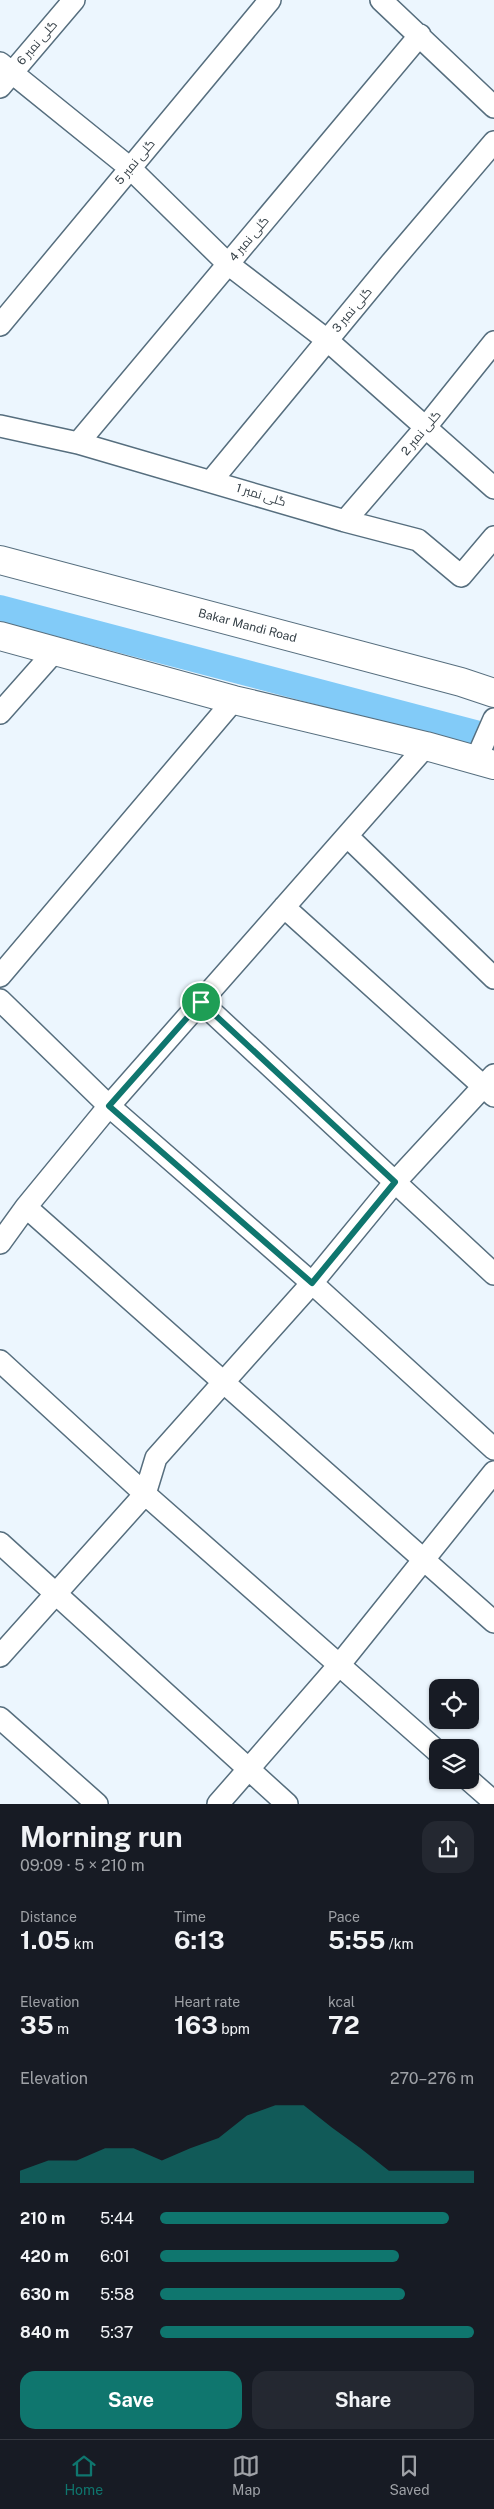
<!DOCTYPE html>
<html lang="en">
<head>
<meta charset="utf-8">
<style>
	:root { --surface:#171b24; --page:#242831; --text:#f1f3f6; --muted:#9ea1a6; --line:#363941; --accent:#0f766e }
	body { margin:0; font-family:"Public Sans",Cairo,sans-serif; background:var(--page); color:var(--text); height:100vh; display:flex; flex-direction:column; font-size:19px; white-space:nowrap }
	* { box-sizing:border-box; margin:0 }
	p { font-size:16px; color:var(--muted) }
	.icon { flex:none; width:28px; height:28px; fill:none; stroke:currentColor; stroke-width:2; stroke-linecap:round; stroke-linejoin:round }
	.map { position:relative; height:1804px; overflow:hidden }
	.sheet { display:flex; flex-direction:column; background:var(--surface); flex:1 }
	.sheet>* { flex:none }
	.buttons { position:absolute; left:429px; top:1679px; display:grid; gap:10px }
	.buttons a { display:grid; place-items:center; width:50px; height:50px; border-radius:10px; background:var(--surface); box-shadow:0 1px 4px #0004; font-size:25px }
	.pin { position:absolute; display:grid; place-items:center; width:42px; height:42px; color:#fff; margin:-21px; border:2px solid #fff; border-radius:50%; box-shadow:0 1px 5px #0007 }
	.round { display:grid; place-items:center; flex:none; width:52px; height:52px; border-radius:15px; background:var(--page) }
	.overview { display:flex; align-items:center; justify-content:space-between; height:85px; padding:0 20px }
	h1 { font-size:28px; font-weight:700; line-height:38px }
	.figures { display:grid; grid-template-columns:repeat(3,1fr); gap:8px; height:85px; padding:5px 20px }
	.figures div { display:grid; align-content:center }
	.figures b { font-size:25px; font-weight:700 }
	.figures small { font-size:14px; font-weight:400 }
	.figures p { font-size:14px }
	.chart { height:140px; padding:10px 20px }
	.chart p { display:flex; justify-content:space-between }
	.chart svg { width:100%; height:90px; margin-top:5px; fill:var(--accent); opacity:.7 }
	.action { display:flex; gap:10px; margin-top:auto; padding:10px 20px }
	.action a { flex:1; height:58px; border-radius:15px; background:var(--accent); color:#fff; font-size:20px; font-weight:700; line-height:58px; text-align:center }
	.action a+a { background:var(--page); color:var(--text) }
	ul { padding:0 20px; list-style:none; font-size:16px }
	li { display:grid; grid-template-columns:80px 60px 1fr; align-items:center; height:38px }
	li i { height:12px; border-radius:6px; background:var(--accent) }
	.tab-bar { display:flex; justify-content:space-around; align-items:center; height:70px; border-top:1px solid var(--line); background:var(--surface); font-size:14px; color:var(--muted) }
	.tab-bar a { display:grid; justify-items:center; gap:2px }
	.tab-bar .current { color:var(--accent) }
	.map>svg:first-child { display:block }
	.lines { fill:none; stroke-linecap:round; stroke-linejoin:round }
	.canal { stroke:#82cbf8; stroke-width:26 }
	.street-casing { stroke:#566e7e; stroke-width:24 }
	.secondary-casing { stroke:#566e7e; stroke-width:30 }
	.street { stroke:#fff; stroke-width:21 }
	.secondary { stroke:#fff; stroke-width:28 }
	.route-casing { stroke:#fff; stroke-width:10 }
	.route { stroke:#0f766e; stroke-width:6 }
	.labels { text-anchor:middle; stroke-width:4.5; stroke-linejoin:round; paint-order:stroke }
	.street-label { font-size:12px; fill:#343f46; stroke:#fff }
</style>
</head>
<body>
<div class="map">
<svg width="494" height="1804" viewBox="0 0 494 1804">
	<rect width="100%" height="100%" fill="#ecf6fe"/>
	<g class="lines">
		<path class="canal" d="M0,608L494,738"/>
		<defs>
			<path id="street" d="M381,0L494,107
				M0,63L130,168L228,264L327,340L494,488
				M0,87L74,0
				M0,325L270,0
				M0,426L78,443L345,521L418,540L461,576L494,537
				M78,443L420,35
				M212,480L391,263L494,142
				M345,521L425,428L494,342
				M0,713L55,651
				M476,760L494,719
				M347,836L494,978
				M284,907L494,1096
				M0,976L234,700
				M0,1000L109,1106L312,1283L494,1449
				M201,1002L494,1274
				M26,1207L494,1622
				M0,1243L26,1207L109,1106L426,746
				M0,1361L145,1494L438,1752
				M0,1543L287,1804
				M0,1656L145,1494L156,1458L312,1283L395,1182L494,1075
				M0,1718L97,1804
				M469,1780L494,1802
				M218,1804L340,1664L494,1472"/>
			<g id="secondary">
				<path id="s1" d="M0,560L461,682L494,693"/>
				<path d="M0,636L234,700L426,746L494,765"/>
			</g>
		</defs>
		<use href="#street" class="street-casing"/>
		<use href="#secondary" class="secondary-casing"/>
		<use href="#street" class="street"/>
		<use href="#secondary" class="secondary"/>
	</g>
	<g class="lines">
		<defs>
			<path id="route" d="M201,1002L395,1182L312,1283L109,1106Z"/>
		</defs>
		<use href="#route" class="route-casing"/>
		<use href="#route" class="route"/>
	</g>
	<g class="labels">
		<g class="street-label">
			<text transform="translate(37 43) rotate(-49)" y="4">گلی نمبر 6</text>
			<text transform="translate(135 162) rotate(-50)" y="4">گلی نمبر 5</text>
			<text transform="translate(249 239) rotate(-50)" y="4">گلی نمبر 4</text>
			<text transform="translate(352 310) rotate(-50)" y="4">گلی نمبر 3</text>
			<text transform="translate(421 433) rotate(-50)" y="4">گلی نمبر 2</text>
			<text transform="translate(261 495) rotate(17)" y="4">گلی نمبر 1</text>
			<text dy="4" stroke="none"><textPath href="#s1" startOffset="256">Bakar Mandi Road</textPath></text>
		</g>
	</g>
</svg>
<div class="buttons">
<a><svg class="icon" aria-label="locate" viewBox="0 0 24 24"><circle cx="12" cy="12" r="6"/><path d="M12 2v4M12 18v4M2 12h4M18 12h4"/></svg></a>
<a><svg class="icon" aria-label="layers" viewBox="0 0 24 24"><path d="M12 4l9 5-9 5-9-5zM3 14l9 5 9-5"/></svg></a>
</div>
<div class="pin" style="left:201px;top:1002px;background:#1e9e55"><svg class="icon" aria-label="arrive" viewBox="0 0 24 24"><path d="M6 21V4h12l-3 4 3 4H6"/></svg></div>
</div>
<section class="sheet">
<div class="overview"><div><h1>Morning run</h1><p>09:09 · 5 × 210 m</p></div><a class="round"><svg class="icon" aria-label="share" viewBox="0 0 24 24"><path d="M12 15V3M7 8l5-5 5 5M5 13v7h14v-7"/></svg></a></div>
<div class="figures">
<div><p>Distance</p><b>1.05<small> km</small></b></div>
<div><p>Time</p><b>6:13</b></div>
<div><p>Pace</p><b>5:55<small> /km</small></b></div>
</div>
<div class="figures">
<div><p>Elevation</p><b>35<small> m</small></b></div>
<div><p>Heart rate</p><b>163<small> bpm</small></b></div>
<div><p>kcal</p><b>72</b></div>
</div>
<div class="chart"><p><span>Elevation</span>270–276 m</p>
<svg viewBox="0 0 160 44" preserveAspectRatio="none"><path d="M0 44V38L10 33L20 33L30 27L40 27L50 33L60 27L70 22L80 11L90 6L100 6L110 17L120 27L130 38L140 38L150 38L160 38V44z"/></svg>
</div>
<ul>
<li><b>210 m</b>5:44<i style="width:92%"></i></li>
<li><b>420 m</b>6:01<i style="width:76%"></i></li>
<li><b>630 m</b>5:58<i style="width:78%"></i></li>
<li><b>840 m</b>5:37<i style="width:100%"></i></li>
</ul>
<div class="action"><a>Save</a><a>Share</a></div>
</section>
<nav class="tab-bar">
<a class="current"><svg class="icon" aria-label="home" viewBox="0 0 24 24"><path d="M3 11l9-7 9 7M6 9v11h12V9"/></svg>Home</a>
<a><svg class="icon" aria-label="map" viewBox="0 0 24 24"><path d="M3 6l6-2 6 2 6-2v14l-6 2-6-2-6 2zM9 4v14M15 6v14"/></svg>Map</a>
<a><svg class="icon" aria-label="saved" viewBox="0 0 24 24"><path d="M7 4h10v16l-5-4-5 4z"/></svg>Saved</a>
</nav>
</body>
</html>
